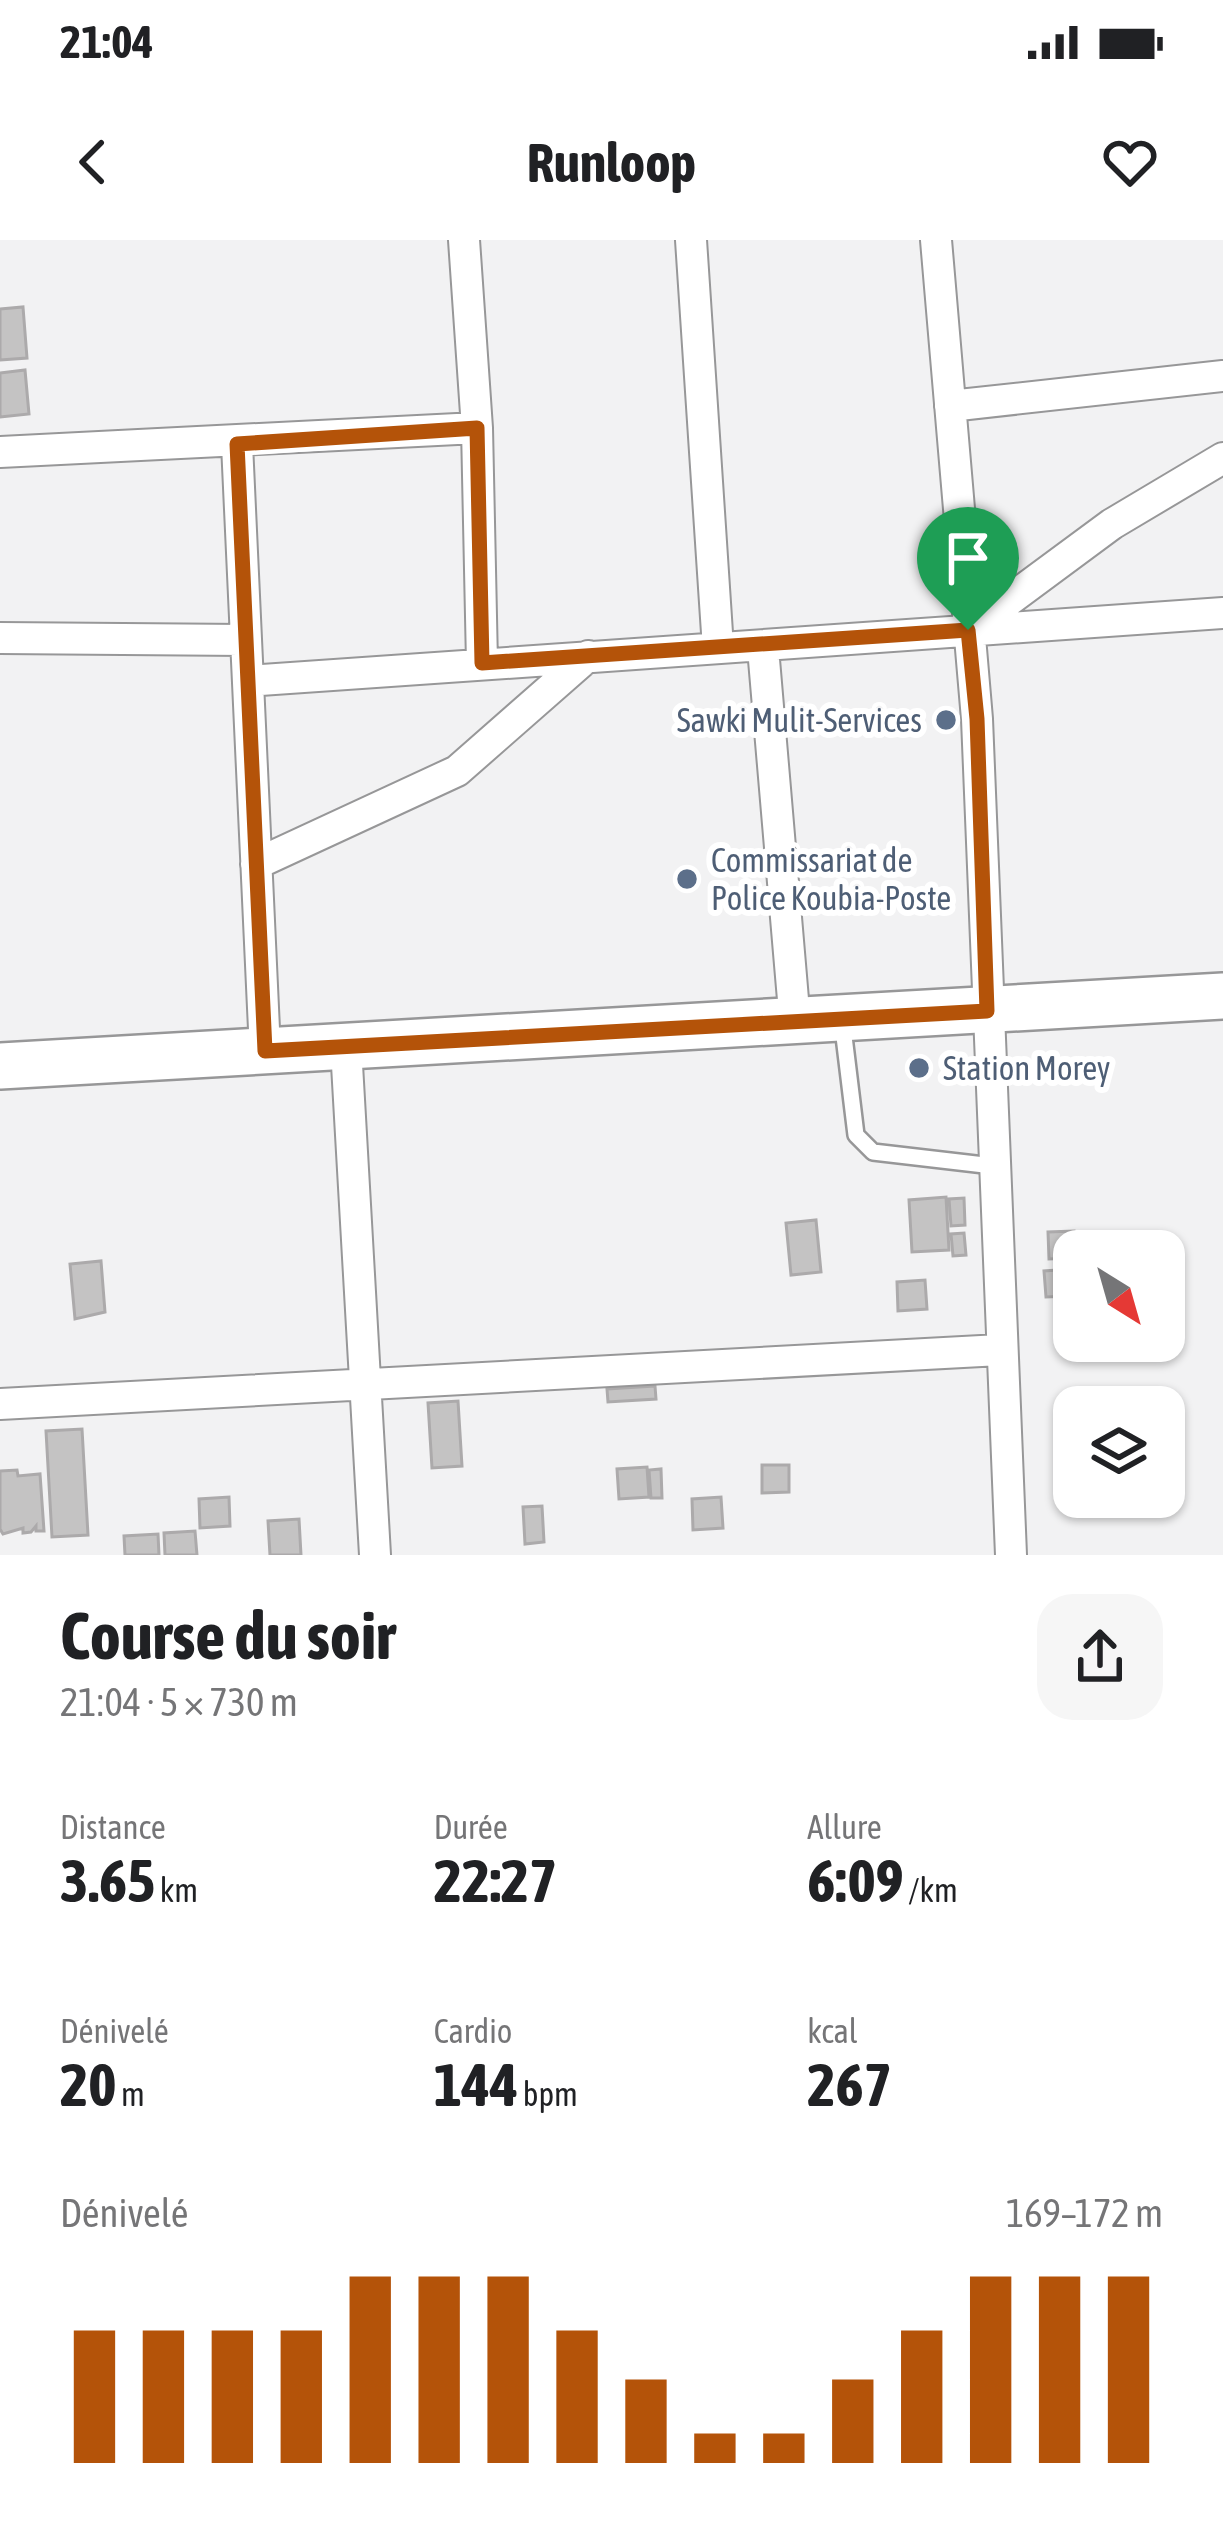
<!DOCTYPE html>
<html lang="fr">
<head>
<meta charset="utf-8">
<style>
	:root { --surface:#fff; --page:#f6f6f6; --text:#202124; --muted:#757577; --accent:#b45309 }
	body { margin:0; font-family:"Asap Condensed",sans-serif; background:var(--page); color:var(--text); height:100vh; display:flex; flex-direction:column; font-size:45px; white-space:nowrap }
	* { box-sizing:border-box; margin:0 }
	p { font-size:39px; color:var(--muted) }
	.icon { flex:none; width:66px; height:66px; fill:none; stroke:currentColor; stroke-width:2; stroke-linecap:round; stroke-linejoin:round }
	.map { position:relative; height:1315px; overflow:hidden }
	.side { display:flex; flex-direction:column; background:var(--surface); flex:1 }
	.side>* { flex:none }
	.needle { width:78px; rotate:143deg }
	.fabs { position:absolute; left:1053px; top:990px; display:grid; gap:24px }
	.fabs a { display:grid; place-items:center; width:132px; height:132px; border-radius:24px; background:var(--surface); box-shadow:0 3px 9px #0004; font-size:60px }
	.pin { position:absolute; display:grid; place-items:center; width:102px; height:102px; color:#fff; margin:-123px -51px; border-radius:50% 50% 50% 0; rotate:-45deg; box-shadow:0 0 12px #0007 }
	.pin .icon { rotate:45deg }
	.round { display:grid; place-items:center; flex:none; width:126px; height:126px; border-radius:36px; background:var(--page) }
	.summary { display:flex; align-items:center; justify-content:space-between; height:204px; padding:0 60px }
	h1 { font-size:66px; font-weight:700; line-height:90px }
	.metrics { display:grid; grid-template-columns:repeat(3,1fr); gap:18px; height:204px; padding:12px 60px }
	.metrics div { display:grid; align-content:center }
	.metrics b { font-size:60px; font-weight:700 }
	.metrics small { font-size:33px; font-weight:400 }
	.metrics p { font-size:33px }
	.chart { height:336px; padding:24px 60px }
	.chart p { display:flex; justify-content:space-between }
	.chart svg { width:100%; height:216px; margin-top:12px; stroke:var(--accent); stroke-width:6 }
	.status { display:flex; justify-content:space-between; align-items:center; height:84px; padding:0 60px; background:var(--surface); direction:ltr }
	.status svg { height:33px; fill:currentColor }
	header { display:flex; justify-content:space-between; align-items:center; height:156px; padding:0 60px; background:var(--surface); font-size:54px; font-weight:700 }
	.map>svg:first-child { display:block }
	.building { fill:#c4c3c3; stroke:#acaaab; stroke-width:3 }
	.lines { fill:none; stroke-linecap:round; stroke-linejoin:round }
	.service-casing { stroke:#979798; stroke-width:20 }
	.minor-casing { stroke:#979798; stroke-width:34 }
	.primary-casing { stroke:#979798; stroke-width:50 }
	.service { stroke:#fff; stroke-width:15 }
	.minor { stroke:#fff; stroke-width:30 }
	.primary { stroke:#fff; stroke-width:45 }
	.route-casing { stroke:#fff; stroke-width:24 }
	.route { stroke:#b45309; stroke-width:15 }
	.service-dot { fill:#5c6f8a; stroke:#fff; stroke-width:4.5 }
	.labels { text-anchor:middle; stroke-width:12; stroke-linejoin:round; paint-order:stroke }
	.service-label { font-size:33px; fill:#4e5e75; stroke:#fff; text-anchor:start }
</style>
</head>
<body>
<div class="status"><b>21:04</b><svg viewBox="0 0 49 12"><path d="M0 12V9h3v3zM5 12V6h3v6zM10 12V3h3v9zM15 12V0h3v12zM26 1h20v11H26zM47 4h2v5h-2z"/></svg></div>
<header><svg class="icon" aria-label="back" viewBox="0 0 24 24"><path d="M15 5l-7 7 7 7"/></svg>Runloop<svg class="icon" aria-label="heart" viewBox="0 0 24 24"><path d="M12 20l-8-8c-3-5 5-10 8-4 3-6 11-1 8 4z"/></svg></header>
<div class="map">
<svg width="1223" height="1315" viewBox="0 0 1223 1315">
	<rect width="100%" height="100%" fill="#f2f2f3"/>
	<path class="building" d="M23,67L27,118L0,120V69Z
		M25,130L29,174L0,177V133Z
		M946,957L949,1010L912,1012L909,960Z
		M964,958L965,985L951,986L949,959Z
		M816,980L821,1032L791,1035L786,983Z
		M1074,991V1018L1049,1019L1048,992Z
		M964,993L966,1015L953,1016L951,994Z
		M101,1021L105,1072L75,1079L70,1024Z
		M1071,1029L1072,1056L1046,1057L1044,1031Z
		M925,1040L927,1069L898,1071L897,1042Z
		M655,1146L656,1159L608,1162L607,1149Z
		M458,1161L462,1226L432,1228L428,1163Z
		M82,1189L88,1295L52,1297L46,1191Z
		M762,1225H789V1252L762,1253Z
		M647,1227L649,1257L619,1259L617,1229Z
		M661,1229L662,1258H651L649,1230Z
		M17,1230L18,1236L40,1234L44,1291H36V1286L31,1292L23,1293V1288L3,1294L0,1289V1231Z
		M229,1257L230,1286L200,1288L199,1259Z
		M721,1257L723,1288L693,1290L692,1259Z
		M542,1266L544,1302L525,1304L523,1267Z
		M299,1279L301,1315H270L268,1281Z
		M195,1291L197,1315H165L164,1293Z
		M158,1294L159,1315H125L124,1296Z"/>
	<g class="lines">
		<defs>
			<path id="service" d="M842,780L856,895L873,912L993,926"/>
			<path id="minor" d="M464,0L477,188L482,423
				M691,0L718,408
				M936,0L977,479L1011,1315
				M950,166L1223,136
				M237,204L265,811
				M0,212L477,188
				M970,389L1112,284L1223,218
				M0,398L245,400
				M763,408L795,783
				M248,441L1223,373
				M256,624L457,531L588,416
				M346,807L375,1315
				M0,1164L1000,1110"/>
			<path id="primary" d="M0,826L1223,756"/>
		</defs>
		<use href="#service" class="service-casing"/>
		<use href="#minor" class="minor-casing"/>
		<use href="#primary" class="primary-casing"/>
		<use href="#service" class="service"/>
		<use href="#minor" class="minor"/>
		<use href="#primary" class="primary"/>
	</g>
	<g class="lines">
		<defs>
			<path id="route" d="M477,188L482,423L968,390L977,479L987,771L265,811L237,204Z"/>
		</defs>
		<use href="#route" class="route-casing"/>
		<use href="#route" class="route"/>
	</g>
	<g class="service-dot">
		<circle cx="946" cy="480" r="12"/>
		<circle cx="687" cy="639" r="12"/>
		<circle cx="919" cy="828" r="12"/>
	</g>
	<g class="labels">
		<g class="service-label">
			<text x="922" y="492" text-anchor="end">Sawki Mulit-Services</text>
			<text x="711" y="632">Commissariat de<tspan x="711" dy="38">Police Koubia-Poste</tspan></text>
			<text x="943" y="840">Station Morey</text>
		</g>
	</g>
</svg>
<div class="fabs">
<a><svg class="needle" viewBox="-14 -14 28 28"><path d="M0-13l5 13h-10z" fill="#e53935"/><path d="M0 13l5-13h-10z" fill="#757577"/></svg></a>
<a><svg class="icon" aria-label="layers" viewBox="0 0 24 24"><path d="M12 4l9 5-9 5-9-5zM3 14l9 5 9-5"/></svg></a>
</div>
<div class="pin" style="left:968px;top:390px;background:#1e9e55"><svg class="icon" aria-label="arrive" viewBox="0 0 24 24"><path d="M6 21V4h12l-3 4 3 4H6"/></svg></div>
</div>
<section class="side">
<div class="summary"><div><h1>Course du soir</h1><p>21:04 · 5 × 730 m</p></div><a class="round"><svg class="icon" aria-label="share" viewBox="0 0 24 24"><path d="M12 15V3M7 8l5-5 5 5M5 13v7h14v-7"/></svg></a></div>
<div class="metrics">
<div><p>Distance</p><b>3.65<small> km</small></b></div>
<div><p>Durée</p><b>22:27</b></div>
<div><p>Allure</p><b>6:09<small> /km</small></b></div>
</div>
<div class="metrics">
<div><p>Dénivelé</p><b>20<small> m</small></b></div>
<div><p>Cardio</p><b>144<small> bpm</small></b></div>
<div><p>kcal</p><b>267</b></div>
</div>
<div class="chart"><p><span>Dénivelé</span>169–172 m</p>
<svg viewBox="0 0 160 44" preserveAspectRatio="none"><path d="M5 44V17M15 44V17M25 44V17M35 44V17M45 44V6M55 44V6M65 44V6M75 44V17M85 44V27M95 44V38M105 44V38M115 44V27M125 44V17M135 44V6M145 44V6M155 44V6"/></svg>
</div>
</section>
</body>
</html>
